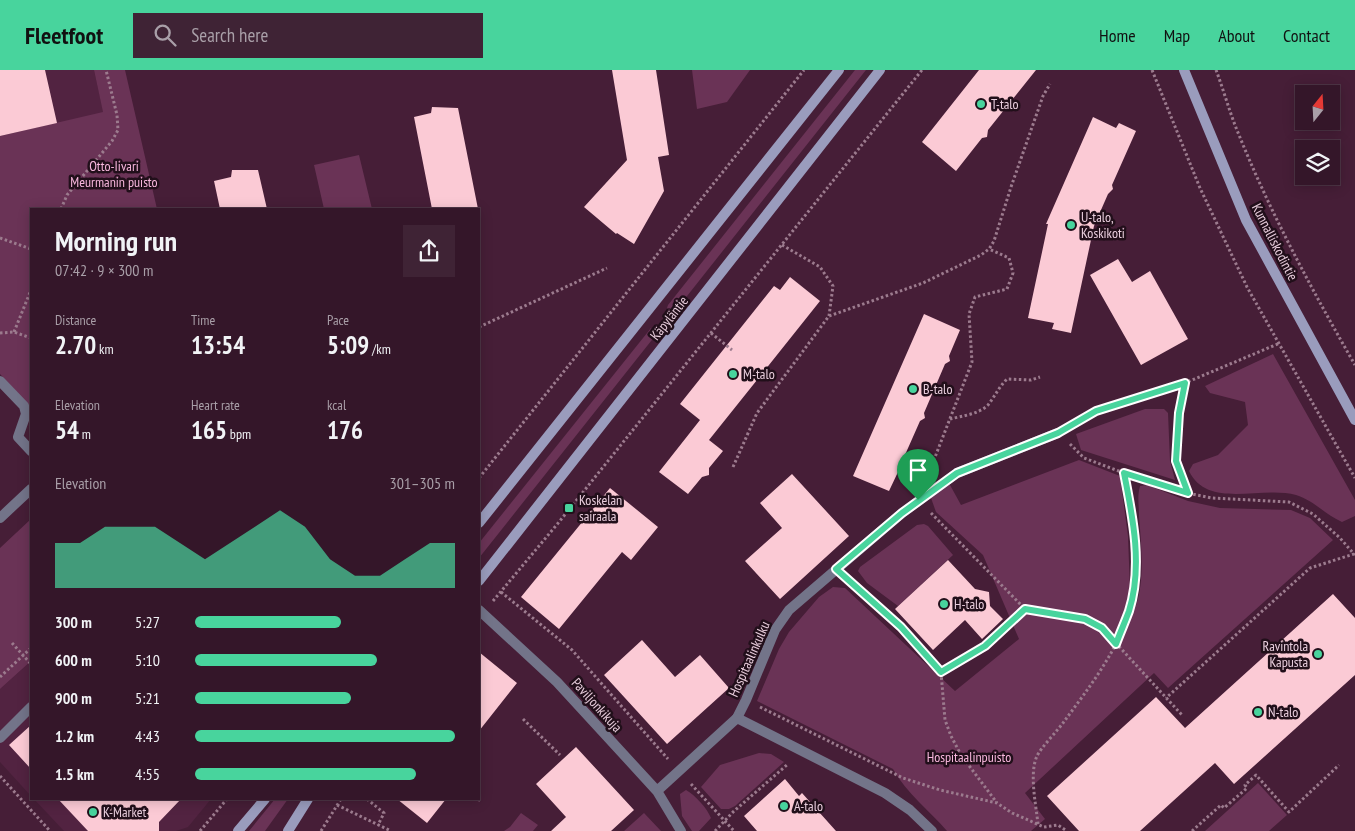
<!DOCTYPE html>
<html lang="en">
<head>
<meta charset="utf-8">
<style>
	:root { --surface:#341629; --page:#3f2335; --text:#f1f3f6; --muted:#a99fa8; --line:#4e3546; --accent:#48d49d }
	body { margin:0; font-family:"PT Sans Narrow",sans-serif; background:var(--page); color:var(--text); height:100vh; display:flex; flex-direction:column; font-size:19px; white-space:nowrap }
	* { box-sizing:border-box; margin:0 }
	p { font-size:16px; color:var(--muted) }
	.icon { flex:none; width:28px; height:28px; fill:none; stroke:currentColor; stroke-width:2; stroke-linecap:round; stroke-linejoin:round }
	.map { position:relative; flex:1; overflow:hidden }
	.drawer { position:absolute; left:30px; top:138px; width:450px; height:592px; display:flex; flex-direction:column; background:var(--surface); border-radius:0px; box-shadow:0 2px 12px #0003,0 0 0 1px var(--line) }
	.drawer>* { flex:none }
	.needle { width:32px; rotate:18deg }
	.buttons { position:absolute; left:1295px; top:15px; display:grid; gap:10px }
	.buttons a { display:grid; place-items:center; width:45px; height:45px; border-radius:0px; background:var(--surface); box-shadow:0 2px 12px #0003,0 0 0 1px var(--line); font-size:25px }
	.pin { position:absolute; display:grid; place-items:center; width:42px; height:42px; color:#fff; margin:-51px -21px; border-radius:50% 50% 50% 0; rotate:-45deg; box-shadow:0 0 5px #0007 }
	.pin .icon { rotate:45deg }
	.round { display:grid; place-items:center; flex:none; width:52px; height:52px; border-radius:0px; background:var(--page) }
	.overview { display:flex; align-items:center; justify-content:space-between; height:85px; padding:0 25px }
	h1 { font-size:28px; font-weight:700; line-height:38px }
	.metrics { display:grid; grid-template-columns:repeat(3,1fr); gap:8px; height:85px; padding:5px 25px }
	.metrics div { display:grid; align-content:center }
	.metrics b { font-size:25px; font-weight:700 }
	.metrics small { font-size:14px; font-weight:400 }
	.metrics p { font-size:14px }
	.chart { height:140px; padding:10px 25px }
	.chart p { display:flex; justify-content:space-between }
	.chart svg { width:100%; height:90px; margin-top:5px; fill:var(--accent); opacity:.7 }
	ul { padding:0 25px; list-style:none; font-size:16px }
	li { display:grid; grid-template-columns:80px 60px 1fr; align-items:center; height:38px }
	li i { height:12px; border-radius:6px; background:var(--accent) }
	header { display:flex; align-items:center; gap:30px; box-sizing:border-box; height:70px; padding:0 25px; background:var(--accent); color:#111 }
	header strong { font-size:24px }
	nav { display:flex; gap:28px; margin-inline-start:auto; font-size:18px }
	.search { width:350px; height:45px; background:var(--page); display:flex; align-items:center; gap:12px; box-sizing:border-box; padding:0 18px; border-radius:0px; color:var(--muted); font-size:19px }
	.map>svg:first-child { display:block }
	.built { fill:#522341 }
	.green { fill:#6a3356 }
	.building { fill:#fbcad5 }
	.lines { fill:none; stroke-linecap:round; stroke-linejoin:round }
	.path { stroke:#9c7b8e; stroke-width:3; stroke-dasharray:2.5 2.5; stroke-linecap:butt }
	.lane { stroke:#737489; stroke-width:10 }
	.street { stroke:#737489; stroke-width:10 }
	.secondary { stroke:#9a9cbd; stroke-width:10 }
	.route-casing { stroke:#fff; stroke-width:10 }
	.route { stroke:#48d49d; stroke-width:6 }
	.poi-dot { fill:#48d49d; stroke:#210f1a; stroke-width:2 }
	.labels { text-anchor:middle; stroke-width:5; stroke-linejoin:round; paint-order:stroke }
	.poi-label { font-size:14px; fill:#e9cedd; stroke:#210f1a; text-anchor:start }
	.park-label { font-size:14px; fill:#f8b7dd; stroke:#210f1a }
	.street-label { font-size:14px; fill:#e9cedd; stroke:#210f1a }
</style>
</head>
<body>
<header>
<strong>Fleetfoot</strong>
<div class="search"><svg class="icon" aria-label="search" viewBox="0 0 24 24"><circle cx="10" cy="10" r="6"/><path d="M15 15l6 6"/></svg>Search here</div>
<nav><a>Home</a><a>Map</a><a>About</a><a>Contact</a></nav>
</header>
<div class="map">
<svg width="1355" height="761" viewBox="0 0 1355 761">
	<rect width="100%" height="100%" fill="#461e37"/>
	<path class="built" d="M0,0H94L108,63L30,88Z
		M31,591V726L0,692V619Z
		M34,729H211L188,757L176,761H64Z"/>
	<path class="green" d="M94,0H125L157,139H31V338L0,304V66L103,42Z
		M692,0H750L727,32L697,39Z
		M855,0H866L676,240L668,242L667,238L668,235Z
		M359,85L372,139H324L314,95Z
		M651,258L656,261L655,266L479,488V473Z
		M1273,284L1355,430V446L1342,452C1326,445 1313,430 1296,425C1262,415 1208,440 1189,401L1193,394L1218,385L1248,355L1245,332L1210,323L1205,316Z
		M1145,339H1164L1168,343L1170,391L1175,410L1081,380L1076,364Z
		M1079,390L1120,406L1128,466L1130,520L1136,535C1145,511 1141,472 1139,446C1139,435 1137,427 1140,416L1147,415L1188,431L1220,438L1291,440L1310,448L1333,470L1168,618L1154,603L1025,723L1045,749L1031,761H947C929,740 907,724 893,699L757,631L779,579L789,562L819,527L833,517L845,518L955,621L1019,569L983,485L936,442L931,428L944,416L950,415L961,435Z
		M31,449V591L0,619V478Z
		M924,454L928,456L953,485L898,536L867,513L858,501L860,497L917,455Z
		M759,683L771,684L784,692L735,736L729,739H721L701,717L720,695Z
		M1258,713L1287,745L1269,761H1205Z
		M686,720C695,725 707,738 711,748L699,761H692L682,746L680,724Z
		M275,729H288L265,761H249Z
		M521,743L538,755L533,761H504L510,757Z
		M644,743L661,761H624Z"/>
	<path class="building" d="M0,0H45L57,53L0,66Z
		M612,0H656L669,85L658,87L664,121L634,174L617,163L616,164L584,137L627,90Z
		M979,0H1036L988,60L987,67L982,68L956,101L922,72Z
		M432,37L458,38L478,139H432L414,47L431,43Z
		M1093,47L1116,58L1119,53L1136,61L1112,115L1113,119L1108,124L1094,156L1071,263L1052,259L1054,253L1028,248L1048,154H1046Z
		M232,100H258L267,139H220L214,111L231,107Z
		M1118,189L1132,212L1150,201L1188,269L1141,295L1090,205Z
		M790,207L820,231L709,370L723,381L709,398V405L702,407L688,424L659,402L700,350L680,334L774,216L780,220Z
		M924,244L960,260L949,286L950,291L945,294L924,343L925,348L920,351L901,394L903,399L898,402L889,421L853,406Z
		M792,404L849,466L780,529L745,491L782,458L760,433Z
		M610,418L658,457L631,490L622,482L559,559L521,527Z
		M948,490L975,519L989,522L990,536L1003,549L982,569L965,550L933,580L895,539Z
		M1333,524L1355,548V605L1234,714L1215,693L1140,761H1079L1047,726L1156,627L1185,658Z
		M642,570L675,607L700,585L729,618L667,674L604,605Z
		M479,582L517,613L479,661Z
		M31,655V699L9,675Z
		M576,677L634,740L611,761H551L566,747L536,714Z
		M785,709L799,726L802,723L836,761H757L744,746Z
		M58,729H181L159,752V761H88Z
		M397,729H446L427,753Z"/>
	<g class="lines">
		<path class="path" d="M1152,0L1200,118L1247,217L1355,408
			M1216,0C1224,21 1230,44 1239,65C1271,144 1312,220 1355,295
			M61,139L67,125L112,71L118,60L117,45L106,0
			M0,168L31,179
			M782,175L820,197L833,216L829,246
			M479,257L607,198
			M14,262L31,220
			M0,263L14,262L31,268
			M711,263L732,280
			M1185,313L1179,343L1176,391L1187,423
			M950,349C962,346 979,344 988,335C995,326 999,317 1007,309L1031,310L1040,307
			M1072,356L1096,341L1185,313L1280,273
			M1070,374L1084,388L1124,403L1187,423L1212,428L1289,432L1313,444L1340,468L1354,484L1310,498L1166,628
			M733,397L757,343L829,246L923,213L981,185L989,179L994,171L1011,117L1043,26L1050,14
			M930,400L972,292L969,244L975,227L1007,219L1013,203L1009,188L989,179
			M479,408L804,0
			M931,443L1025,539L985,576L941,602
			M849,511L901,557L941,602L945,650L951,666L961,685L997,733
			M501,522L572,580L668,689
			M493,531L559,452L922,0
			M1025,539L1085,549L1102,558L1182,645
			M12,573L31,594
			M0,607L31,578
			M760,637L903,708L940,720L997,733L1012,743L1044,757L1058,755L1067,761
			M523,649L560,685
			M0,706L50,761
			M691,714L734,761
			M367,729L384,743L378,755
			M478,729L481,731
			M337,735L391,761
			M1038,754C1036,735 1029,703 1037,686C1040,679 1057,661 1063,653C1088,619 1118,581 1130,539C1142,494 1133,448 1124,403
			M200,761L227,729
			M321,761L341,729
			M715,761L733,742L788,694
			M1192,761L1221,735L1224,738L1247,718L1245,715L1256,705L1289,742L1339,695"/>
		<path class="lane" d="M0,311L24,336L26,344L18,367L31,381
			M0,448L31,419
			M737,648L746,630L775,560L789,540L902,443L957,403L1058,363
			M0,668L31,637"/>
		<path class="street" d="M479,540L557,612L657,721L681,761
			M657,721L737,648L885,723L910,740L932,761"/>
		<path class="secondary" d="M1184,0L1246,150L1355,350
			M479,453L839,0
			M479,511L880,0
			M238,761L265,729
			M288,761L308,729"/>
	</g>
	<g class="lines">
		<defs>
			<path id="route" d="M1185,313L1179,343L1176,391L1188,423L1124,403C1133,448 1143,497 1129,541C1125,552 1120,563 1116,574L1102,558L1085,549L1025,539L985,576L941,602L901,557L836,499L902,443L957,403L1058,363L1096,341Z"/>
		</defs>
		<use href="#route" class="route-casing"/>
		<use href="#route" class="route"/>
	</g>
	<g class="poi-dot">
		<circle cx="981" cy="34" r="5"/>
		<circle cx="1071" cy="155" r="5"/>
		<circle cx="733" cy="304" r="5"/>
		<circle cx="913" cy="319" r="5"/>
		<rect x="564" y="433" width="10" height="10" rx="2.5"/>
		<circle cx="944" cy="534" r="5"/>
		<circle cx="1318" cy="584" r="5"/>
		<circle cx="1258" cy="642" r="5"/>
		<circle cx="784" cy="736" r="5"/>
		<circle cx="93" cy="742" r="5"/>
	</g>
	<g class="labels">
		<g class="poi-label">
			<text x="991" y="39">T-talo</text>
			<text x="1081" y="152">U-talo,<tspan x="1081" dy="16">Koskikoti</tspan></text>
			<text x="743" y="309">M-talo</text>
			<text x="923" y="324">B-talo</text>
			<text x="579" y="435">Koskelan<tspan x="579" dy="16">sairaala</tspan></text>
			<text x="954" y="539">H-talo</text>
			<text x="1308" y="581" text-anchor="end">Ravintola<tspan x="1308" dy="16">Kapusta</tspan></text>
			<text x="1268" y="647">N-talo</text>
			<text x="794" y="741">A-talo</text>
			<text x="103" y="747">K-Market</text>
		</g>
		<g class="park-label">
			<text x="114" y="101">Otto-Iivari<tspan x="114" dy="16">Meurmanin puisto</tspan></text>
			<text x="969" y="692">Hospitaalinpuisto</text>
		</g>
		<g class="street-label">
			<text transform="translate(1275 172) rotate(63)" y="5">Kunnalliskodintie</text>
			<text transform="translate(669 248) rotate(-52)" y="5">Käpyläntie</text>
			<text transform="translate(749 589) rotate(-66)" y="5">Hospitaalinkulku</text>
			<text transform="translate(597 635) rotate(48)" y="5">Paviljonkikuja</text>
		</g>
	</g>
</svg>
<div class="buttons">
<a><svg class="needle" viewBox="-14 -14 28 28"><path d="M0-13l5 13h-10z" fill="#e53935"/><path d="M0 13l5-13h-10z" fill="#a99fa8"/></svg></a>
<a><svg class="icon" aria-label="layers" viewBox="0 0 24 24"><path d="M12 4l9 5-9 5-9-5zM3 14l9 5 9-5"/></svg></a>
</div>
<div class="pin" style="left:918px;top:430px;background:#1e9e55"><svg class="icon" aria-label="arrive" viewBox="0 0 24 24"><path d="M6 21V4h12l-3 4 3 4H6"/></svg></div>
<section class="drawer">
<div class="overview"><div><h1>Morning run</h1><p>07:42 · 9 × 300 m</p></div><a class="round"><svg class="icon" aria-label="share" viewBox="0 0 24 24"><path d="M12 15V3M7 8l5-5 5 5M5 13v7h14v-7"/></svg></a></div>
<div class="metrics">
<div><p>Distance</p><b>2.70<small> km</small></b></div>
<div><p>Time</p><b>13:54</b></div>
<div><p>Pace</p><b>5:09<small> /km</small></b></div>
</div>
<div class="metrics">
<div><p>Elevation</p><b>54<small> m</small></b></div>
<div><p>Heart rate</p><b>165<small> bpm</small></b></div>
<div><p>kcal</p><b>176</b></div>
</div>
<div class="chart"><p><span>Elevation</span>301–305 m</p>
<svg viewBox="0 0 160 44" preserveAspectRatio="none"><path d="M0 44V22L10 22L20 14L30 14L40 14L50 22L60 30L70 22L80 14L90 6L100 14L110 30L120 38L130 38L140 30L150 22L160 22V44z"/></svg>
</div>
<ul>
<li><b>300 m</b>5:27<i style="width:56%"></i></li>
<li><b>600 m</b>5:10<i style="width:70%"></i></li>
<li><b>900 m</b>5:21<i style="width:60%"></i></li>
<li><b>1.2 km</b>4:43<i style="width:100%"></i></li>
<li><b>1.5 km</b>4:55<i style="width:85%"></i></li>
</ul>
</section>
</div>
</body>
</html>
